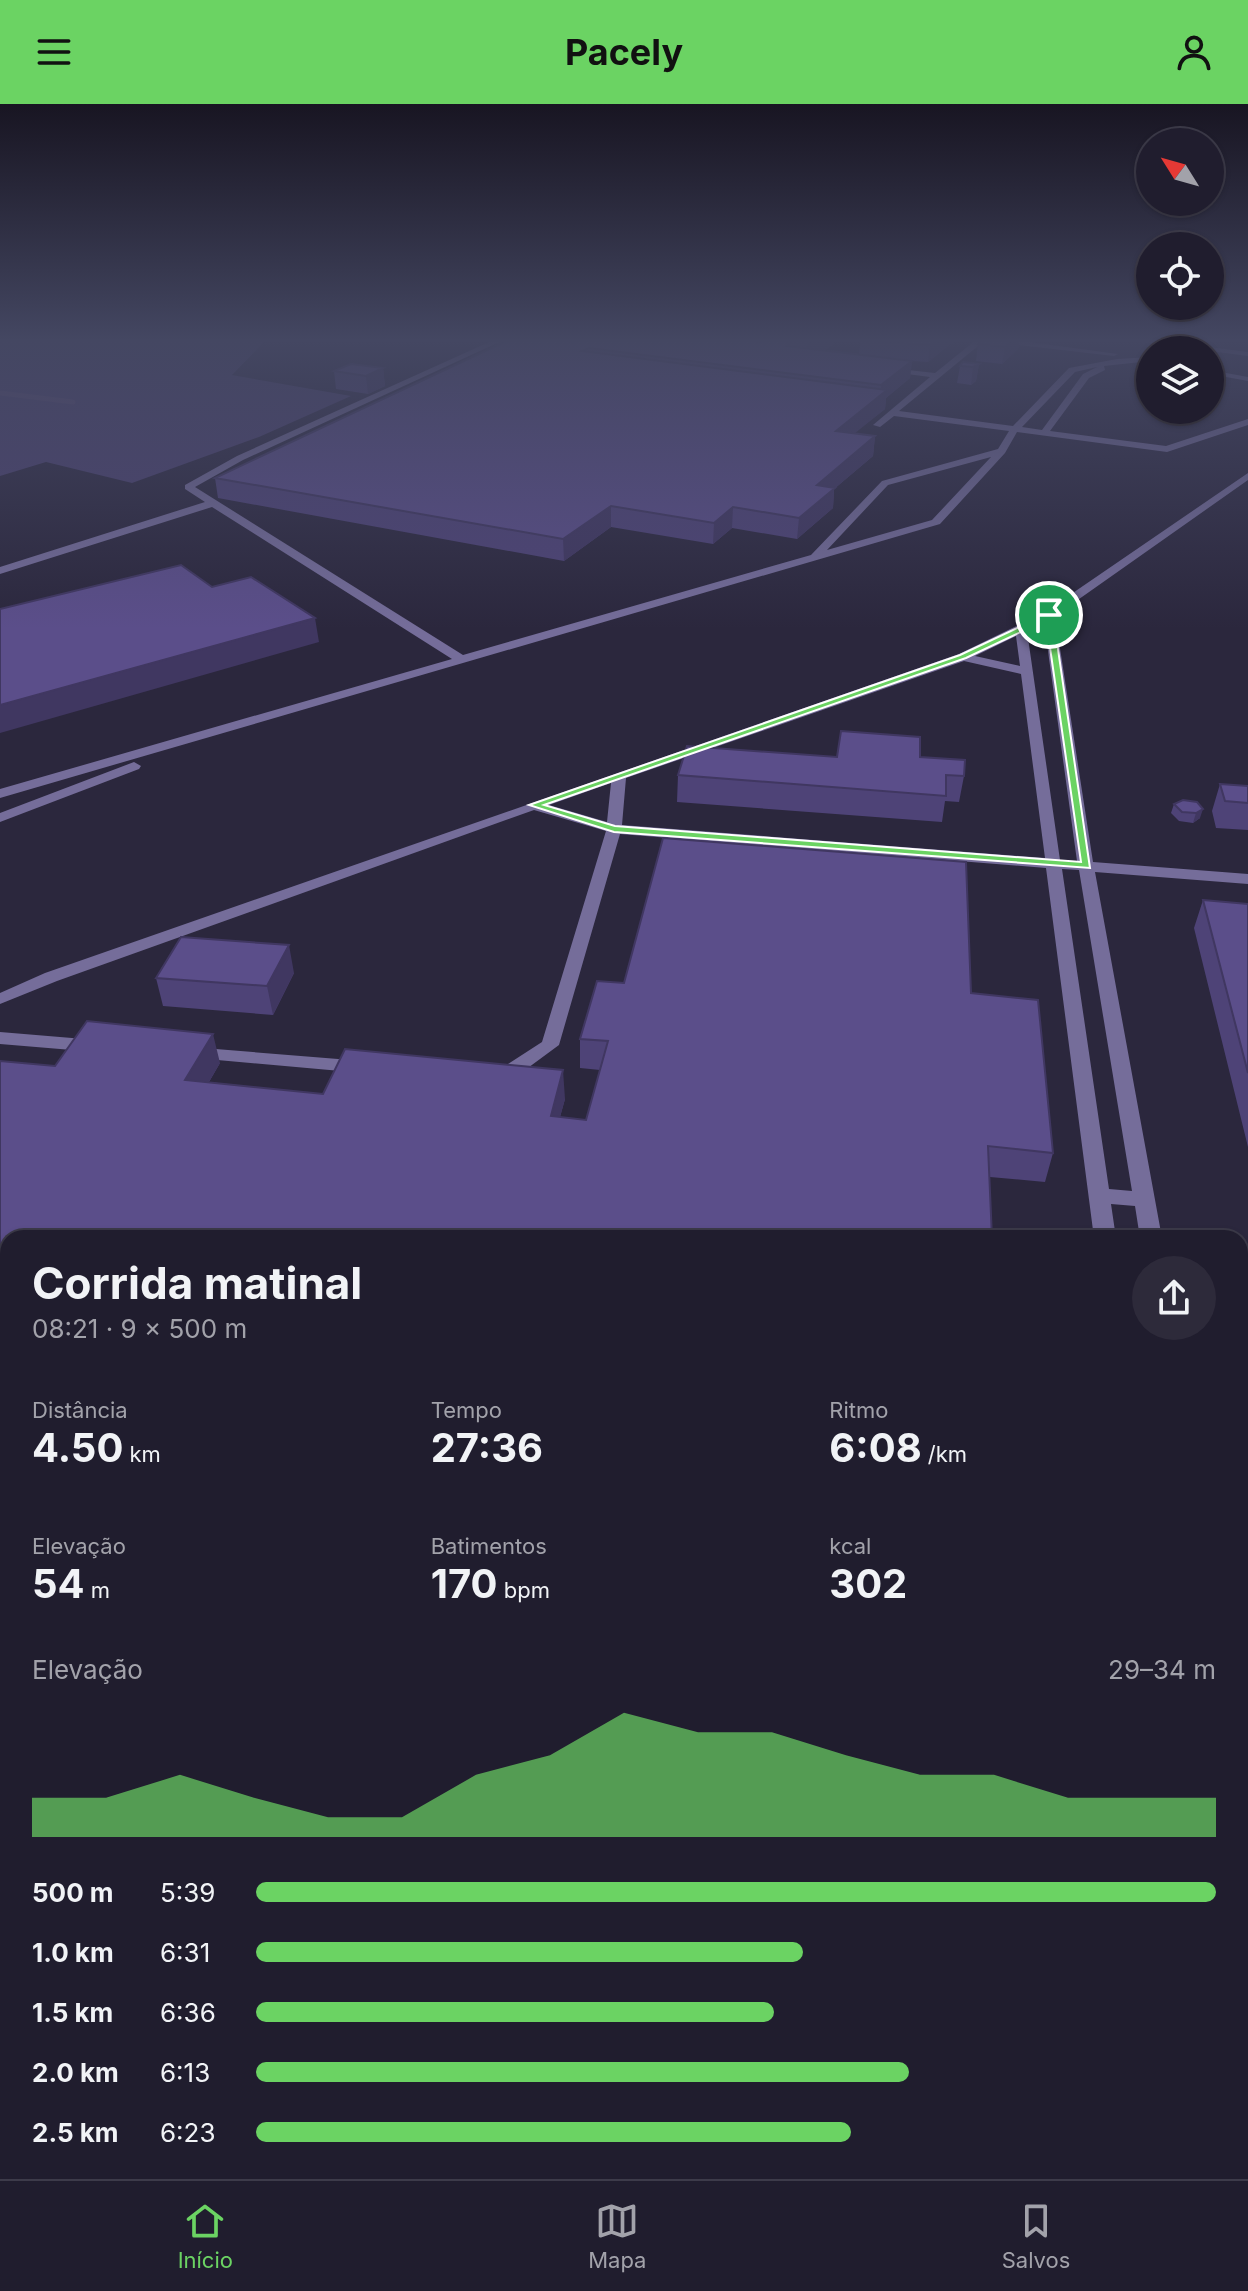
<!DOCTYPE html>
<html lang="pt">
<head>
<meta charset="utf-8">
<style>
	:root { --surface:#201d2e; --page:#2d2a3a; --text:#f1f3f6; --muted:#a2a2aa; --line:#3d3b4a; --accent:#6bd363 }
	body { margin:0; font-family:Inter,sans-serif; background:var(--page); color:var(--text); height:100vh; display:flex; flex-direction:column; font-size:30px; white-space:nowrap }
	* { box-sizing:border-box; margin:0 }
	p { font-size:26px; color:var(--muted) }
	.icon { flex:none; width:44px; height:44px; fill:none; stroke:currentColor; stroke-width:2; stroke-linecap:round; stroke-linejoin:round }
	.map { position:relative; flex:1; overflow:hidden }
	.side { position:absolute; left:0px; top:1126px; width:1248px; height:950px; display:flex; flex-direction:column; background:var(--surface); border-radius:24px 24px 0 0; box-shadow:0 2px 6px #0004,0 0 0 2px var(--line) }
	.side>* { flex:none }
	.needle { width:52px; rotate:307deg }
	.fabs { position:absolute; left:1136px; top:24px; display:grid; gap:16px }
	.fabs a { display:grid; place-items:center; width:88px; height:88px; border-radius:50%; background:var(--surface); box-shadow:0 2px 6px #0004,0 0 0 2px var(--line); font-size:40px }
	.pin { position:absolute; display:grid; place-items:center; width:68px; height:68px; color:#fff; margin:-34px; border:4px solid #fff; border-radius:50%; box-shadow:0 2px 8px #0007 }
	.round { display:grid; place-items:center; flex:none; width:84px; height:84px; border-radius:42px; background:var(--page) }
	.overview { display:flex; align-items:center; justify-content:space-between; height:136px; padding:0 32px }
	h1 { font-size:44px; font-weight:700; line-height:60px }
	.stats { display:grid; grid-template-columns:repeat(3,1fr); gap:12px; height:136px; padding:8px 32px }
	.stats div { display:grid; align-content:center }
	.stats b { font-size:40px; font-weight:700 }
	.stats small { font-size:22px; font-weight:400 }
	.stats p { font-size:22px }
	.chart { height:224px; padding:16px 32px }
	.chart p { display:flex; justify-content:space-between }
	.chart svg { width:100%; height:144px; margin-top:8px; fill:var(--accent); opacity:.7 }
	ul { padding:0 32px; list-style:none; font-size:26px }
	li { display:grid; grid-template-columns:128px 96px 1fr; align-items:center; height:60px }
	li i { height:20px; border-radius:10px; background:var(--accent) }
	header { display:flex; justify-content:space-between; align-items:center; height:104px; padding:0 32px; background:var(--accent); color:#111; font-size:36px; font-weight:700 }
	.menu { display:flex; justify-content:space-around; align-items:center; height:112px; border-top:2px solid var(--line); background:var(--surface); font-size:22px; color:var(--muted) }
	.menu a { display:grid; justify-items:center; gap:4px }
	.menu .current { color:var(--accent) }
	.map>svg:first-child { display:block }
	.green { fill:#4c4271 }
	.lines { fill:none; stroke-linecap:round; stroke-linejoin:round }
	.stream { stroke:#5b4d77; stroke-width:5 }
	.minor { fill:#756d9a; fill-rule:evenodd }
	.wall { fill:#4e4377 }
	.shaded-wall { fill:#403761 }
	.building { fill:#5b4e8a; stroke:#403761; stroke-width:2 }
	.route { fill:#6bd363; stroke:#fff; stroke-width:2; fill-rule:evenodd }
</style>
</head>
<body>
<header><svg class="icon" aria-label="menu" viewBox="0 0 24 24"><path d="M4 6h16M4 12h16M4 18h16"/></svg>Pacely<svg class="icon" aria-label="person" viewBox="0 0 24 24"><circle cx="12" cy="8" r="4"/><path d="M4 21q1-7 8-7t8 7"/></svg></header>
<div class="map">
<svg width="1248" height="2075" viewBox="0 0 1248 2075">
	<rect width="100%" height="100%" fill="#2b273d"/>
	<path class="green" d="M0,234H268L232,271L351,292L259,333L132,379L46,358L0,372Z"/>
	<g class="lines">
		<path class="stream" d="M0,289L73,298"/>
		<path class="minor" d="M498,234H508L243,356L195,383L463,551L811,451L882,377L998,345L1009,327L894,312L880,323L873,321L930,273L884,267L881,263L935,269L976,236L972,234H999L1118,250L1114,252L984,237L899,307L1013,322L1069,264L1117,255L1150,253V257L1104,262L1105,266L1089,274L1050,327L1166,342L1248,315V321L1167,348L1017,328L1005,349L940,420L0,694V685L452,555L212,403L0,470V463L205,398L185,385V381L237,352ZM1097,263L1083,270L1042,326L1022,323L1075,268ZM991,353L932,416L827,446L888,381Z
			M1111,234H1137L1248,248V252Z
			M1210,266L1248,273V277L1210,270Z
			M1248,369V376L1055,512L1093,758L1248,770V780L1095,768L1162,1134H1140L1135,1102L1111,1100L1116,1134H1094L1046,764L620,730L559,941L521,969L494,975L487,973L485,969L487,965L508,960L542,938L606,727L534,706L57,877L0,900V889L45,869L959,550L1045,508ZM1044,518L1077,757L1060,756L1027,527ZM1016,532L1020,562L975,552ZM964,557L1021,570L1045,754L622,721L626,674ZM611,679L607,718L549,701ZM1062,765L1079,766L1132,1087L1109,1085Z
			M134,658L141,662L139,665L0,718V709Z
			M0,928L96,936L105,942L96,948L0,940Z
			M191,943L363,957L372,963L363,969L184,953L182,949Z
			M1240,1640L1248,1644V1718L1240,1715Z
			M1240,2054L1248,2066V2075H1214L1213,2068H1240Z"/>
	</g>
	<path class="wall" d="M578,234H842L825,246L859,250L861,234H953V238L928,258L912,257L910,274L886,294L885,305L854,329L875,332L873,352L834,385L833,404L797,435L732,424L713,440L611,423L564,457L218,394L215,374Z
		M985,234H1020L1018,245L1002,260L976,257L978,240Z
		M979,260L976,277L971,281L957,279L960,262Z
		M383,264L385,282L368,290L336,285L334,267Z
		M837,653H920L964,672L959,698L945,697L942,718L677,698L678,671Z
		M1220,680L1248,682V726L1216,724L1212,707Z
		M1183,696L1200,714L1193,719L1179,717L1171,709L1174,700Z
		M1203,796L1248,800V1043L1194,824Z
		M294,869L273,911L163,902L156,874Z
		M624,879L971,889L1053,1049L1045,1078L990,1073L8,1134V1614L0,1613V957L55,962L220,959L209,978L323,990L565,995L560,1013L586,1016L600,966L580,964V935Z
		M1078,2068H1145L1138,2075H1115Z"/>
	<path class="shaded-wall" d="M808,234H842L822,248L807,250Z
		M939,234H953V238L928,258L930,241Z
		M1014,234H1020L1018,245L1002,260L1005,243Z
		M912,257L910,274L886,294L885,305L834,346L836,327L880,291L881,281Z
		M979,260L976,277L971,281L973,263Z
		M383,264L385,282L368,290L366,272Z
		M875,332L873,352L834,385L833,404L797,435L799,414L817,381Z
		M611,402V423L564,457L563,435Z
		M733,403L732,424L713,440L714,419Z
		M315,514L319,538L0,629V601Z
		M1203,705L1200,714L1193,719L1196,709Z
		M289,841L294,869L273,911L267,882Z
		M213,930L220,959L193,1005L185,976Z
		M563,966L565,995L552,1041L551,1012Z"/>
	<path class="building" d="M513,234H546L571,238L578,234H737L760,238L765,235L792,238L787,242L912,257L881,281L589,244L582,247L887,286L836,327L875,332L817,381L835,384L799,414L733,403L714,419L611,402L563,435L215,374Z
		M871,234H939L930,241L872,237L875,235Z
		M985,234H1014L1005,243L978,240Z
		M963,258L979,260L973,263L960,262Z
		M351,260L383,264L366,272L334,267Z
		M181,461L212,483L251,473L315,514L0,601V505Z
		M841,627L920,633V653L965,656L964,672L946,671V692L678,671L687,642L837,653Z
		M1220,680L1248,682V699L1225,697Z
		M1183,696L1197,698L1203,705L1196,709L1182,708L1174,700Z
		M663,734L966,758L971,889L1038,896L1053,1049L988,1042L992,1134H8V1590L0,1588V957L55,962L87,917L213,930L185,976L323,990L345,945L563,966L551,1012L586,1016L608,937L580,935L597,877L624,879Z
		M1203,796L1248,800V969Z
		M181,833L289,841L267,882L156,874Z
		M8,1696V2068H1026V2075H0V1712Z"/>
	<linearGradient id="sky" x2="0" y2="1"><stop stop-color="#181522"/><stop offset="0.45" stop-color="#444762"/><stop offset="1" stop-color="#444762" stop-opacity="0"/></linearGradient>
	<rect width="1248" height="525" fill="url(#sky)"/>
	<path class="route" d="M1049,509L1053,511L1090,764L614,728L529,701L960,551ZM1046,516L1081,758L615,722L544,701L966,554Z"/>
</svg>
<div class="fabs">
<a><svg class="needle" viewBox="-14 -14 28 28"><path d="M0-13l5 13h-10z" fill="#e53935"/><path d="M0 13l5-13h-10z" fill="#a2a2aa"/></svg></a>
<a><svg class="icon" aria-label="locate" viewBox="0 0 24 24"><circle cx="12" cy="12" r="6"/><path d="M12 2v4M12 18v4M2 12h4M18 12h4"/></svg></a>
<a><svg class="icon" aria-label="layers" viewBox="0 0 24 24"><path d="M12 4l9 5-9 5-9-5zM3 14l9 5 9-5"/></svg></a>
</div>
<div class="pin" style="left:1049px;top:511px;background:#1e9e55"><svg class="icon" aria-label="arrive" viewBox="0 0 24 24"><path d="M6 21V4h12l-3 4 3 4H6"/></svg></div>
<section class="side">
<div class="overview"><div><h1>Corrida matinal</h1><p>08:21 · 9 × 500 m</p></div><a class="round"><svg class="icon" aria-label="share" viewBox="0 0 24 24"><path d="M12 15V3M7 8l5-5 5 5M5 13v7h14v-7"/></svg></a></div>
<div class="stats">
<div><p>Distância</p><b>4.50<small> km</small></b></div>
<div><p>Tempo</p><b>27:36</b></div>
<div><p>Ritmo</p><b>6:08<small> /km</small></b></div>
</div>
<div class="stats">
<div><p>Elevação</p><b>54<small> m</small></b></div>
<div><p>Batimentos</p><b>170<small> bpm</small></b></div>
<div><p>kcal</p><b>302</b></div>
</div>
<div class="chart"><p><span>Elevação</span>29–34 m</p>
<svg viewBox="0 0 160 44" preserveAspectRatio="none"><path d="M0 44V32L10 32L20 25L30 32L40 38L50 38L60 25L70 19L80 6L90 12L100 12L110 19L120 25L130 25L140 32L150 32L160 32V44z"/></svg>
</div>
<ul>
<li><b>500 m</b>5:39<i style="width:100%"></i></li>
<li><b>1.0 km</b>6:31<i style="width:57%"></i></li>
<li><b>1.5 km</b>6:36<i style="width:54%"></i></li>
<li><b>2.0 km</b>6:13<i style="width:68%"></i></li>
<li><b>2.5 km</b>6:23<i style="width:62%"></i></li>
</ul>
</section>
</div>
<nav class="menu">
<a class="current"><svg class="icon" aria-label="home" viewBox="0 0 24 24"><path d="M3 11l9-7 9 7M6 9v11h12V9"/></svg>Início</a>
<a><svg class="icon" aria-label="map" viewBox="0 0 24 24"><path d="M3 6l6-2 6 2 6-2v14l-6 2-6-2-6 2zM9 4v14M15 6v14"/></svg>Mapa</a>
<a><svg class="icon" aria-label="saved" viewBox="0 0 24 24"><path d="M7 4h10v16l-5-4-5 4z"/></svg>Salvos</a>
</nav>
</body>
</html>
